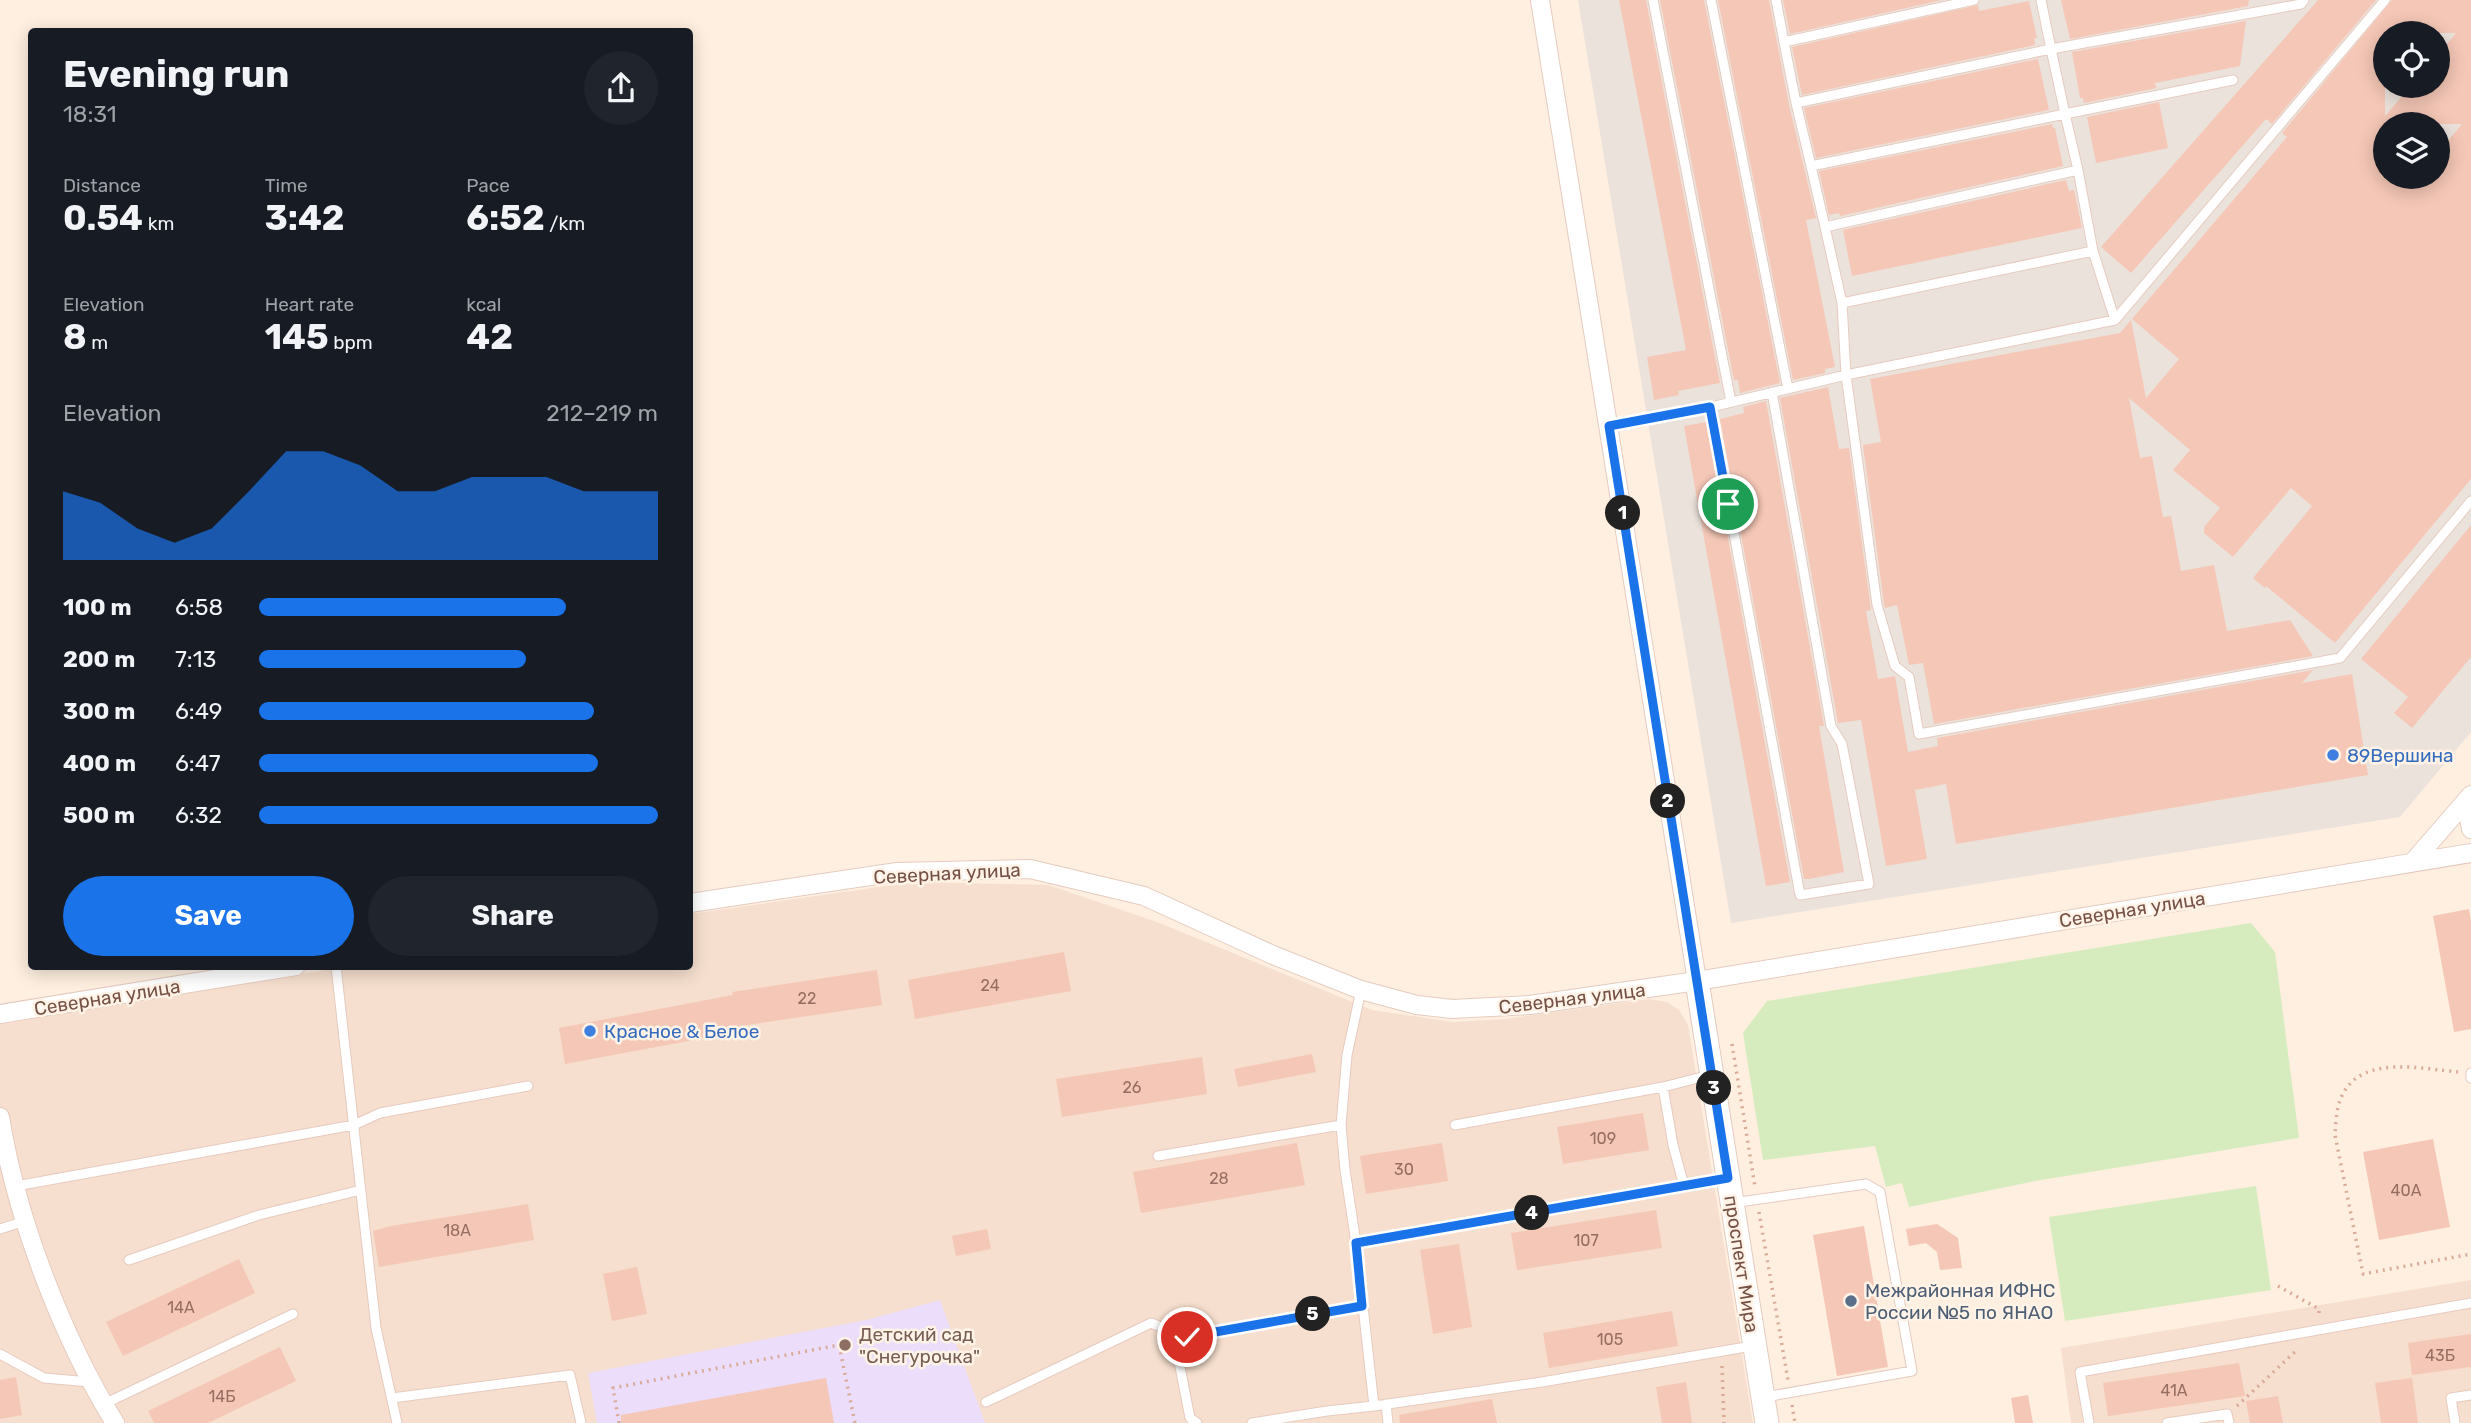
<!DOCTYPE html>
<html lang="en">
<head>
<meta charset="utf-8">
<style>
	:root { --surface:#171b24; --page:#20242c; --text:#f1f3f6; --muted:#9ea1a6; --accent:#1a73e8 }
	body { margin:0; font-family:Rubik,sans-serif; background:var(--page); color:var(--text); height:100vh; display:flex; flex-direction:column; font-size:26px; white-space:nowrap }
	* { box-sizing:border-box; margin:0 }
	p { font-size:23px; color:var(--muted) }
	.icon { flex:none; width:38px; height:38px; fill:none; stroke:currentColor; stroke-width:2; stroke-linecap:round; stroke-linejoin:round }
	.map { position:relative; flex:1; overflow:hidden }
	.sheet { position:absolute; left:28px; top:28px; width:665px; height:942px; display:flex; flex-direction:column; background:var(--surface); border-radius:7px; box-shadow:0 4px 18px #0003 }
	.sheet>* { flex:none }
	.fabs { position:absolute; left:2373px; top:21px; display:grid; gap:14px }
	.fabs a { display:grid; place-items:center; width:77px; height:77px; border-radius:50%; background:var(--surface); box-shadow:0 4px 18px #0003; font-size:35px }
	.pin { position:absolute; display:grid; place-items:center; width:60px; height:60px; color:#fff; margin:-30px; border:4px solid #fff; border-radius:50%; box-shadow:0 2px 7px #0007 }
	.km { position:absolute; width:35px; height:35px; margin:-18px; border-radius:50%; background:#222; color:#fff; font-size:19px; line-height:35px; text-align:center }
	.round { display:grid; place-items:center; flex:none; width:74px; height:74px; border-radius:37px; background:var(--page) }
	.headline { display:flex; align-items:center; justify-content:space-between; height:119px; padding:0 35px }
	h1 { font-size:38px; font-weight:700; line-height:52px }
	.figures { display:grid; grid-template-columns:repeat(3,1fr); gap:10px; height:119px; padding:7px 35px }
	.figures div { display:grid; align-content:center }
	.figures b { font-size:35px; font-weight:700 }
	.figures small { font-size:19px; font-weight:400 }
	.figures p { font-size:19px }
	.chart { height:196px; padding:14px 35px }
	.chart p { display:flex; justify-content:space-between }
	.chart svg { width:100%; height:126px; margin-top:7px; fill:var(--accent); opacity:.7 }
	.primary-button { display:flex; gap:14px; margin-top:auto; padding:14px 35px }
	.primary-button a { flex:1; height:80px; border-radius:42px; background:var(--accent); color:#fff; font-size:28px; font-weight:700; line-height:80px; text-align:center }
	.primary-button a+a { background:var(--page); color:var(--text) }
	ul { padding:0 35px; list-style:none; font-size:23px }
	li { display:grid; grid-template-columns:112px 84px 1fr; align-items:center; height:52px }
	li i { height:18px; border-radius:9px; background:var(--accent) }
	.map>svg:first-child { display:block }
	.residential { fill:#f6dfce }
	.industrial { fill:#ece2dc; fill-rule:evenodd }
	.education { fill:#ecddfa }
	.green { fill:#d7ecbe }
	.building { fill:#f5c7b6; fill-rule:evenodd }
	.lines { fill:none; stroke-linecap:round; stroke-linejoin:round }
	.service-casing { stroke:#e5cbbf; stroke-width:11 }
	.minor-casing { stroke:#e5cbbf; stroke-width:20 }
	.tertiary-casing { stroke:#e5cbbf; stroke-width:25 }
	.path { stroke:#daaa99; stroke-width:3.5; stroke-dasharray:2 5; stroke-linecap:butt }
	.service { stroke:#fff; stroke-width:9 }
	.minor { stroke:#fff; stroke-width:18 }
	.tertiary { stroke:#fff; stroke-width:23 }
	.route-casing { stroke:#fff; stroke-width:14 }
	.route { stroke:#1a73e8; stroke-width:9 }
	.shop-dot { fill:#3f7fe0; stroke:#fff3e8; stroke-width:2.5 }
	.service-dot { fill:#5c6f8a; stroke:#fff3e8; stroke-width:2.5 }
	.education-dot { fill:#8d6e63; stroke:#fff3e8; stroke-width:2.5 }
	.labels { text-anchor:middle; stroke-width:5; stroke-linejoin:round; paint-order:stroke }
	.number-label { font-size:16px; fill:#966e62 }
	.shop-label { font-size:19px; fill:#366cbe; stroke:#fff3e8; text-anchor:start }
	.street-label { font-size:19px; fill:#775146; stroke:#fff3e8 }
	.service-label { font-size:19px; fill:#4e5e75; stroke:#fff3e8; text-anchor:start }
	.education-label { font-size:19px; fill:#785e54; stroke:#fff3e8; text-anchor:start }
</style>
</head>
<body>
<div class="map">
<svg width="2471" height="1423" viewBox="0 0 2471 1423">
	<rect width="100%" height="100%" fill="#feefe0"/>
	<path class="residential" d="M913,882L1048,885L1157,922L1372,1010L1453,1022L1505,1019L1649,999L1667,1002L1679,1010L1688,1025L1753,1423H0V1023L56,1012L351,966H690V914Z
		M2471,1280V1423H2071L2061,1348Z"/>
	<path class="industrial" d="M1578,0H2471V732L2400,817L1731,923ZM2385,33H2438V86H2385ZM2385,124H2438V177H2385Z"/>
	<path class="education" d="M940,1300L985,1423H597L588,1373L866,1320Z"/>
	<path class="green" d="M2251,923L2275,952L2299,1138L2035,1181L1909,1207L1902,1183L1886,1187L1875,1146L1763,1160L1743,1033L1767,1001Z
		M2256,1186L2271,1290L2065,1321L2049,1217Z"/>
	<path class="building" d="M1619,0H1646L1720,383L1678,391L1679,395L1654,400L1647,357L1686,350Z
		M1660,0H1704L1780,383L1740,393L1738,380H1734Z
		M1718,0H1769L1789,105L1816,218L1806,220L1835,367L1825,369V373L1793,380Z
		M1783,0H1942L1790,34Z
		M2061,0H2249L2248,6L2070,39Z
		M2318,0H2376L2272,124L2266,119L2131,273L2101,247Z
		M2392,0H2471V479L2335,643L2266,586L2265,588L2253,578L2312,506L2291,488L2233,557L2204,533V527L2220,508L2173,470L2190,450L2129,398L2140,458L2152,456L2163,517L2171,516L2181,571L2214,565L2227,631L2290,620L2313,656L1934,724L1923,663L1909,665L1897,605L1885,608L1884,604L1863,445L1881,442L1870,379L2120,333L2131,320L2146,398L2179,359L2132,319L2287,137L2282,133ZM2385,33H2456L2438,55V86H2411L2385,116ZM2385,124H2462L2438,153V177H2385Z
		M2029,1L2037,38L2034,39L2035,45L1802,95L1792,47L1978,5L1979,11Z
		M2246,21L2240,66L2155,83L2156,88L2084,103L2083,98H2080L2072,52Z
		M2038,59L2049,110L1816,158L1804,108Z
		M2159,102L2168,148L2096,163L2087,117Z
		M2052,124L2053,128H2055L2063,166L1840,216L1839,213L1829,215L1819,171Z
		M2066,180L2069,191L2074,190L2082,228L1852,276L1843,230Z
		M1828,387L1839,449L1849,448L1871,610L1866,611L1878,679L1895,676L1908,752L1938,746L1937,738L2313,670L2302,683L2352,674L2368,775L1956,844L1946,784L1915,790L1927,859L1886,866L1861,720L1838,723L1780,398Z
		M1766,401L1824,726H1819L1844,872L1809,879H1804L1720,419L1744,413L1743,407Z
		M1707,422L1790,882L1766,886L1684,426Z
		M2471,525V657L2412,728L2394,713L2408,697L2361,659Z
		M2469,909L2471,921V1029L2454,1032L2433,916Z
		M1064,952L1071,991L915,1019L908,980Z
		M877,970L882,1005L714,1030L715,1036L565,1064L559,1028L733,995L732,992Z
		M1312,1054L1316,1072L1238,1087L1234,1069Z
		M1202,1057L1207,1094L1062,1117L1056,1079Z
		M1643,1113L1649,1150L1563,1164L1557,1127Z
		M2433,1139L2450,1227L2379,1240L2363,1152Z
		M1297,1143L1305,1185L1141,1213L1133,1172Z
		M1442,1143L1448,1181L1366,1194L1360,1156Z
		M528,1204L534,1240L379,1267L373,1231L391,1226Z
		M1656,1210L1662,1248L1517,1270L1511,1233Z
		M1937,1224L1958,1238L1962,1268L1940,1270L1937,1252L1926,1243L1909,1246L1906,1229Z
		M1864,1226L1888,1367L1837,1376L1813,1235Z
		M987,1229L991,1249L956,1256L952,1236Z
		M1459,1244L1472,1327L1433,1334L1420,1250Z
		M239,1259L255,1293L123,1356L106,1322Z
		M637,1267L647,1314L612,1321L603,1274Z
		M1672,1311L1678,1346L1549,1368L1543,1333Z
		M2471,1334V1367L2412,1375L2408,1343Z
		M280,1347L296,1381L208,1423H154L148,1411Z
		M2239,1363L2245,1396L2108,1416L2103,1383Z
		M16,1377L22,1415L0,1419V1380Z
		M826,1378L834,1423H621V1415Z
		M2412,1378L2418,1423H2381L2375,1383Z
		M1686,1382L1692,1423H1662L1656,1387Z
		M2028,1395L2033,1423H2015L2011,1398Z
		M2278,1396L2283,1423H2250L2246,1401Z
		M1492,1399L1497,1423H1400L1399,1415Z"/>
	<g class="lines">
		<defs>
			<path id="service" d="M1653,0L1731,402
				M1711,0L1788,389
				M1776,0L1784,42L1974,0
				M1784,42L1796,103
				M2233,80L2065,114L2051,49L2301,4L2304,0
				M1811,166L1825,227
				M2078,170L2093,251
				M1842,303L1846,375L1877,605L1895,666L1909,677L1919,734L2340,658L2471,501
				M2115,320L2385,0
				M1711,407L1800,895L1869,884L1842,744L1831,726L1772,392
				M1609,426L1711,407L1846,375L2115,320L2093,251L1842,303L1825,227L2078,170L2065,114L1811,166L1796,103L2051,49L2041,0
				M336,966L376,1328L397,1423
				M1361,990L1347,1055L1341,1125L1345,1170L1356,1243L1374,1406L1542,1382L1752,1346
				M2471,1073V1078
				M1663,1087L1673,1145L1684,1186
				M1455,1125L1663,1087L1710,1075
				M1158,1156L1341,1125
				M16,1186L354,1125L380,1113L528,1086
				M1732,1203L1866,1184L1880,1192L1912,1371L1765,1397
				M0,1229L25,1221
				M1356,1243L1727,1179
				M129,1260L259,1215L361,1190
				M1173,1331L1190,1418L1197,1423
				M0,1354L44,1378L90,1382
				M392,1398L570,1375L581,1423
				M986,1402L1151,1323L1187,1337L1362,1306
				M104,1404L293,1314
				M1386,1404L1388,1423
				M1252,1423L1327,1411L1374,1406
				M2089,1423L2080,1372L2471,1303
				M2167,1423L2227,1414L2229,1423
				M2455,1423L2451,1398L2471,1395"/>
			<path id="minor" d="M1540,0L1697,981
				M2471,803L2469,818L2471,829
				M2413,862L2471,795
				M690,903L897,872L1030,869L1144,896L1273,955L1361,990L1417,1005L1452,1009L1530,1005L1697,981L2471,853
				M0,1014L296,966
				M0,1117C16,1217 62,1337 115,1423"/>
			<path id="tertiary" d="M1697,981L1767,1423"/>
		</defs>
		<use href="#service" class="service-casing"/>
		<use href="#minor" class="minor-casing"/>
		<use href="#tertiary" class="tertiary-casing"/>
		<path class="path" d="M1732,1044L1755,1187
			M2458,1072C2423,1069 2365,1055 2344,1092C2336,1105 2336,1121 2335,1135L2363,1274L2471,1254
			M1759,1212L1788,1380
			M2278,1286L2319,1309V1315
			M1722,1366L1724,1423
			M1792,1405L1795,1423
			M2237,1406L2298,1349
			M619,1423L613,1388L839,1345L855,1423"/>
		<use href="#service" class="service"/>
		<use href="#minor" class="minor"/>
		<use href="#tertiary" class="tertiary"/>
	</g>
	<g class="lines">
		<defs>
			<path id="route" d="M1187,1337L1362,1306L1356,1243L1728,1178L1609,426L1710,407L1728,504"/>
		</defs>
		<use href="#route" class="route-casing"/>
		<use href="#route" class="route"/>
	</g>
	<g class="shop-dot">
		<circle cx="2333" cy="755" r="7"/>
		<circle cx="590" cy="1031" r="7"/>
	</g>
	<circle class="service-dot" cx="1851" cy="1301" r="7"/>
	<circle class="education-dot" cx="845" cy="1345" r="7"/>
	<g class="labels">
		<g class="number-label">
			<text x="990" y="991">24</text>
			<text x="807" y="1004">22</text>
			<text x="1132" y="1093">26</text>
			<text x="1603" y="1144">109</text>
			<text x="1404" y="1175">30</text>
			<text x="1219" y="1184">28</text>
			<text x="2406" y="1196">40А</text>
			<text x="457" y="1236">18А</text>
			<text x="1586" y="1246">107</text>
			<text x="181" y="1313">14А</text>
			<text x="1610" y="1345">105</text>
			<text x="2440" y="1361">43Б</text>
			<text x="2174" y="1396">41А</text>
			<text x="222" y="1402">14Б</text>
		</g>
		<g class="shop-label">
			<text x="2347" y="762">89Вершина</text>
			<text x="604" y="1038">Красное &amp; Белое</text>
		</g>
		<g class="street-label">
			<text transform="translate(947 873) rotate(-3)" y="7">Северная улица</text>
			<text transform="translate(2132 909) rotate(-9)" y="7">Северная улица</text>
			<text transform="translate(107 997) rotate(-9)" y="7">Северная улица</text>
			<text transform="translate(1572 998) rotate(-7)" y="7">Северная улица</text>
			<text transform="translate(1742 1264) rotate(81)" y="7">проспект Мира</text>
		</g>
		<g class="service-label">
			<text x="1865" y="1297">Межрайонная ИФНС<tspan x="1865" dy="22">России №5 по ЯНАО</tspan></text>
		</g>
		<g class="education-label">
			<text x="859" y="1341">Детский сад<tspan x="859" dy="22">"Снегурочка"</tspan></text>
		</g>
	</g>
</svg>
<div class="fabs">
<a><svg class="icon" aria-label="locate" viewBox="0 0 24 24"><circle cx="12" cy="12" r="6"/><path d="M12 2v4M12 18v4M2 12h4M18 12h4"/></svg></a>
<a><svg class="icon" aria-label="layers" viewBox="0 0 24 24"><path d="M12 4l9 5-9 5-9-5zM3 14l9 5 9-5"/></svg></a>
</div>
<div class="pin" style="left:1728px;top:504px;background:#1e9e55"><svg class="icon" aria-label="arrive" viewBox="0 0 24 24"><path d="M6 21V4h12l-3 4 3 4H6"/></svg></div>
<div class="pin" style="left:1187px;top:1337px;background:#d93025"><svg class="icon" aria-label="check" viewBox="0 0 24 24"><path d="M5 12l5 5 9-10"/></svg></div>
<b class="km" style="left:1623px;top:513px">1</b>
<b class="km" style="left:1668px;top:801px">2</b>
<b class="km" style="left:1714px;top:1088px">3</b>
<b class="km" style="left:1532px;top:1213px">4</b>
<b class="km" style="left:1313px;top:1314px">5</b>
<section class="sheet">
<div class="headline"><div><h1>Evening run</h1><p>18:31</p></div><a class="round"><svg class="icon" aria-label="share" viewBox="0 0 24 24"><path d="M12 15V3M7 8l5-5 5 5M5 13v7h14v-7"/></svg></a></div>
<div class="figures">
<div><p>Distance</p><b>0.54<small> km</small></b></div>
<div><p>Time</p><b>3:42</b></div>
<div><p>Pace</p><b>6:52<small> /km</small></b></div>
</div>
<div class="figures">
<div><p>Elevation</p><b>8<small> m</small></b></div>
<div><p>Heart rate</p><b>145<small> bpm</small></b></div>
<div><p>kcal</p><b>42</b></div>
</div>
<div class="chart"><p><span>Elevation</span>212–219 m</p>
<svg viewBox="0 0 160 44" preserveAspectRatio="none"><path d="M0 44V20L10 24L20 33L30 38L40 33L50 20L60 6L70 6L80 11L90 20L100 20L110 15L120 15L130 15L140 20L150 20L160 20V44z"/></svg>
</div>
<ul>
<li><b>100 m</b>6:58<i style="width:77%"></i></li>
<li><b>200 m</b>7:13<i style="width:67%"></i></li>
<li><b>300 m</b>6:49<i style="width:84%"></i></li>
<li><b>400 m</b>6:47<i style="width:85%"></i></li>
<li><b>500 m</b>6:32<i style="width:100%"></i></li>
</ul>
<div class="primary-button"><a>Save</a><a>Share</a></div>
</section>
</div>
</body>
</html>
